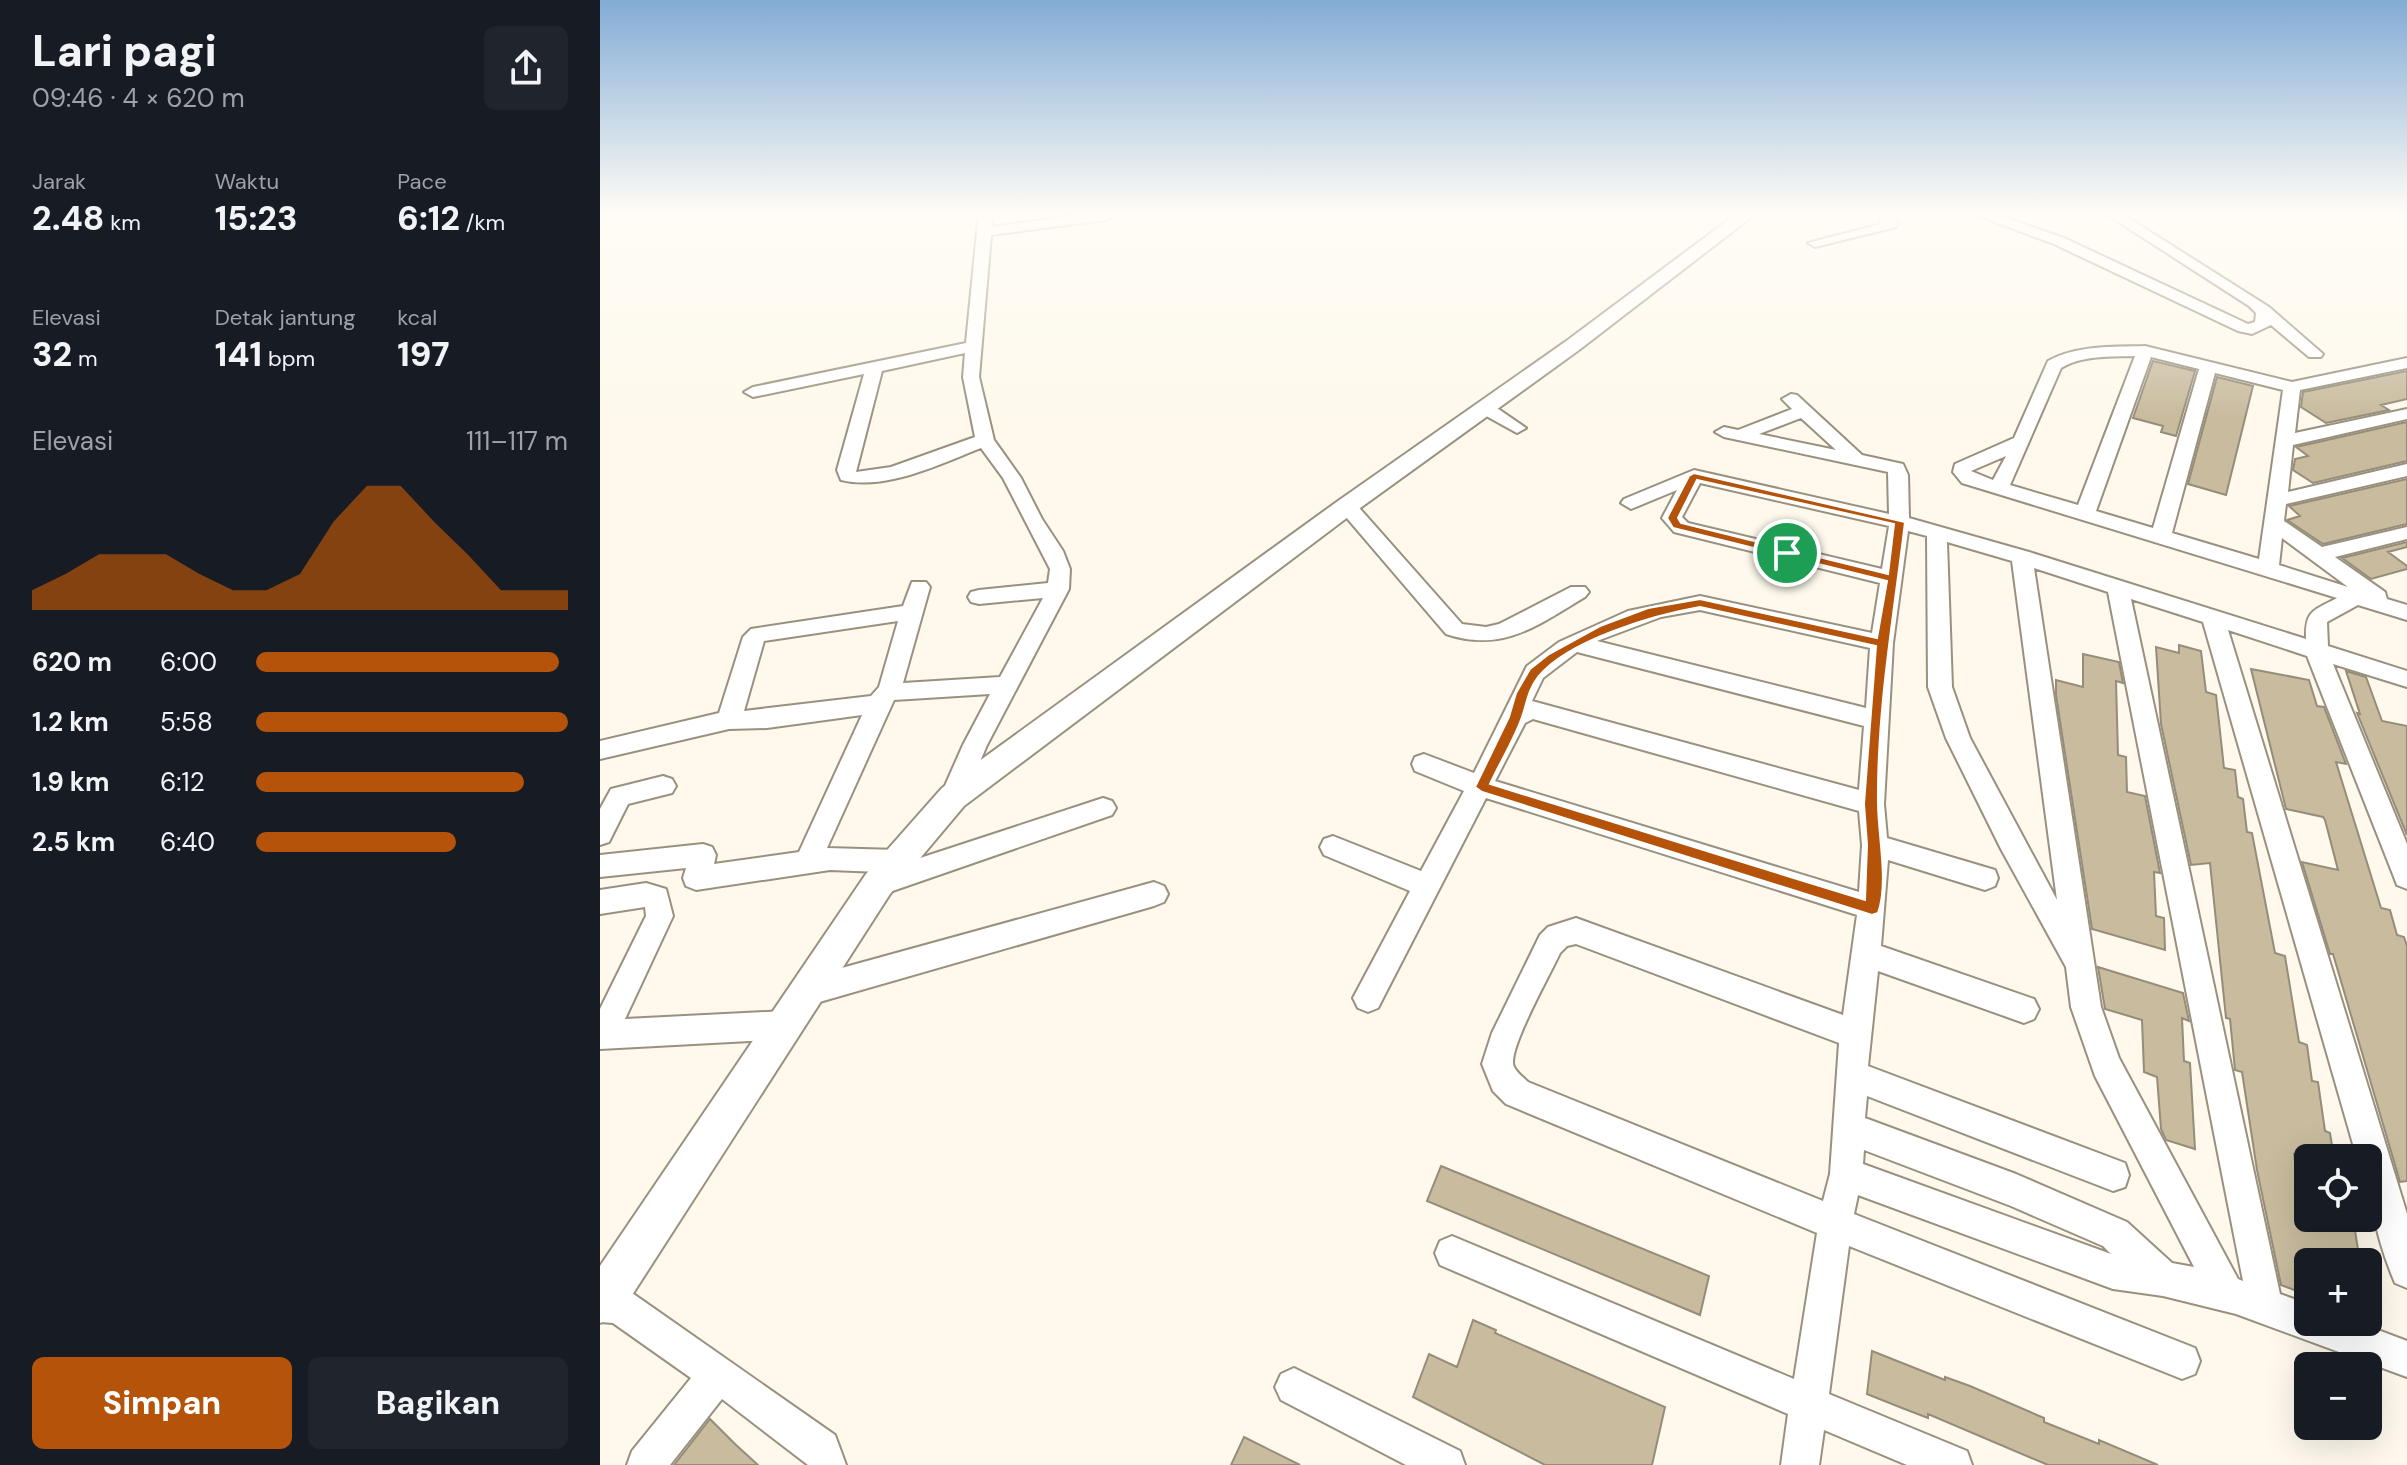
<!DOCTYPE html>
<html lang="id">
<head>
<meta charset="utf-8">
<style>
	:root { --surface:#171b24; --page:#20242c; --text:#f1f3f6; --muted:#9ea1a6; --accent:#b45309 }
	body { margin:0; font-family:"DM Sans",sans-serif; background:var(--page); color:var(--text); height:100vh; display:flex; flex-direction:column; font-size:30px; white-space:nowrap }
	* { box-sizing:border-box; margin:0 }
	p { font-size:26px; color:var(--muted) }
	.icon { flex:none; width:44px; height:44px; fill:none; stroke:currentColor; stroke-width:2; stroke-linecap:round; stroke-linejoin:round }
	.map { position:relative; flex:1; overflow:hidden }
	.side { display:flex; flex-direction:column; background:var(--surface); width:600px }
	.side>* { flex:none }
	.tools { position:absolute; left:1694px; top:1144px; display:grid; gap:16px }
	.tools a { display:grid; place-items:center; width:88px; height:88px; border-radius:12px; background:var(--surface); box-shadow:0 8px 32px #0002; font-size:40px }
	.pin { position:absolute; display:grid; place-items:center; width:68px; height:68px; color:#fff; margin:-34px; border:4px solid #fff; border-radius:50%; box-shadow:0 2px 8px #0007 }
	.round { display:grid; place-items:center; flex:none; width:84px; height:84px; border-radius:12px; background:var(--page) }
	.head { display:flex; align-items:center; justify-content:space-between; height:136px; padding:0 32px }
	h1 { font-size:44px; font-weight:800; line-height:60px }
	.stats { display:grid; grid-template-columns:repeat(3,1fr); gap:12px; height:136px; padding:8px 32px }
	.stats div { display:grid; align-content:center }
	.stats b { font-size:34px; font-weight:800 }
	.stats small { font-size:22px; font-weight:400 }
	.stats p { font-size:22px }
	.chart { height:224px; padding:16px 32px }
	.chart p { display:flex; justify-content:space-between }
	.chart svg { width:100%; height:144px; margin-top:8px; fill:var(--accent); opacity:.7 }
	.button { display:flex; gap:16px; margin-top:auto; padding:16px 32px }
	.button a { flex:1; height:92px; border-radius:12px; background:var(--accent); color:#fff; font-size:32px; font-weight:800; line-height:92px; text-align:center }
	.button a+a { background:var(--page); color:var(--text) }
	ul { padding:0 32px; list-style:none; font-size:26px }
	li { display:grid; grid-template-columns:128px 96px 1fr; align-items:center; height:60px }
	li i { height:20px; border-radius:10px; background:var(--accent) }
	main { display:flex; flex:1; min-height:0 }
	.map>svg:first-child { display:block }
	.building { fill:#c8bb9e; stroke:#958d7a; stroke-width:2 }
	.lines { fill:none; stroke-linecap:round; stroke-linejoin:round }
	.minor-casing { stroke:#99917e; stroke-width:4 }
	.tertiary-casing { stroke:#99917e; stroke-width:4 }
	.minor { fill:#fff; fill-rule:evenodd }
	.tertiary { fill:#fff; fill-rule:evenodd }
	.route { fill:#b45309; stroke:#fff; stroke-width:2; fill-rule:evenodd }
</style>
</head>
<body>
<main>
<section class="side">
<div class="head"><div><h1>Lari pagi</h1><p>09:46 · 4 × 620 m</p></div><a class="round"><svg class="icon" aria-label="share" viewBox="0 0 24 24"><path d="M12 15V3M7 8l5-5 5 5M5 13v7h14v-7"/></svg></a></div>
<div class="stats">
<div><p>Jarak</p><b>2.48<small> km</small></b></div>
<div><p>Waktu</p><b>15:23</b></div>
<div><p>Pace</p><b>6:12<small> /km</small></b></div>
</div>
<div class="stats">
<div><p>Elevasi</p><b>32<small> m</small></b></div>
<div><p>Detak jantung</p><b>141<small> bpm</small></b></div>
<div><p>kcal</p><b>197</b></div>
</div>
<div class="chart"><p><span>Elevasi</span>111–117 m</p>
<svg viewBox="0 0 160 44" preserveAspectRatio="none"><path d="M0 44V38L10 33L20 27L30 27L40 27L50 33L60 38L70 38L80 33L90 17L100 6L110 6L120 17L130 27L140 38L150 38L160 38V44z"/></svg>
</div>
<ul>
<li><b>620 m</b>6:00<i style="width:97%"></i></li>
<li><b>1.2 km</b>5:58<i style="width:100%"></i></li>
<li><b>1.9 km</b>6:12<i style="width:86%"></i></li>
<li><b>2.5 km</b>6:40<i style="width:64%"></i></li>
</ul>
<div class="button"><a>Simpan</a><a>Bagikan</a></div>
</section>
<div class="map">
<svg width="1807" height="1465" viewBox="0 0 1807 1465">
	<rect width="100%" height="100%" fill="#fef9ec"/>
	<path class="building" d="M1553,361L1595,371L1576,436L1561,432L1563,426L1533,418Z
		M1807,371V399L1781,405L1789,410L1726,423L1701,407L1703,392Z
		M1617,377L1653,386L1626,495L1588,484Z
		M1807,422V461L1713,483L1693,470L1695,459L1708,456L1696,447Z
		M1807,479V524L1723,544L1687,520L1700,516L1689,506Z
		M1807,542V547L1788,552L1807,566V569L1771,579L1742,558Z
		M1579,645L1601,651L1606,692L1616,695L1624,768L1635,770L1638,797L1643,799L1647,832L1652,833L1675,953L1685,956L1699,1042L1707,1045L1712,1081L1718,1082L1725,1131L1730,1133L1734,1158H1706L1694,1154L1700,1204L1708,1206V1218H1753L1760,1262H1708V1295L1681,1285L1657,1170L1642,1072L1635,1070L1630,1019L1626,1018L1610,863L1591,865L1561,724L1556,647L1579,653Z
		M1483,654L1519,662L1523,683L1516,681L1518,755L1526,757L1527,792L1545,796L1560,873L1554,872L1556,916L1564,918L1565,950L1492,929L1456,695V680L1483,687Z
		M1651,669L1709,680L1717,706L1724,707L1746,764L1736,762L1781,908L1790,910L1797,935L1804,937L1807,946V1181L1800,1182L1733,954H1730L1702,862L1738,870L1725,820L1723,817L1686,809Z
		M1746,671L1766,677L1782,721L1807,726V835L1757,713L1760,714Z
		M1498,967L1583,993L1589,1021L1582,1018L1584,1061L1590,1063L1595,1149L1566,1140L1561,1129L1557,1077L1544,1072L1542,1020L1505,1009Z
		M841,1166L1109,1276L1100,1315L827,1201Z
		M873,1320L896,1330L895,1333L1065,1407L1052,1465H945L813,1397L829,1354L857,1367Z
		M1272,1351L1345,1380V1377L1370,1386L1444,1418V1422L1499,1444V1440L1558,1465H1448L1328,1414V1418L1302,1408L1267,1394Z
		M110,1419L135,1444L158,1465H74Z
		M644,1437L700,1465H631Z"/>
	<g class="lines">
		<defs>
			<path id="minor" d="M379,212H393L392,227L501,212L512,216L505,220L391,235L379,377L394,440L421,478L442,519L463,551L470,569L469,589L387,745L362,804L353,807L344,804L340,797L363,745L390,694L294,700L227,848L298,850L307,853L311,861L503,798L512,801L516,808L512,815L278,896L268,892L264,884L268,876L280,872L230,870L96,890L86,886L83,878L86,868L0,877V855L103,844L112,847L116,855L114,864L199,852L262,715L167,728L129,729L0,759V741L119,713L143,637L151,629L303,606L312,582H326L330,587L303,683L400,677L443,598L379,604L371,602L368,597L371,592L379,590L448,583L450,569L403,478L381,448C340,464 286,491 241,480L237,470L264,374L153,397L144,392L153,387L366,343ZM365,353L363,377L375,437L291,467L256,472L282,371ZM298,621L279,687L271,696L144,711L164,641Z
				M1278,212H1292L1298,224L1296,227L1215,247L1208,243L1281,224Z
				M1368,212H1388L1464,238L1648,324L1655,322L1656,313L1649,306L1503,212H1519L1669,307L1723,354L1721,357H1709L1671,325L1652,334L1638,331L1454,244Z
				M1545,346L1692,382L1807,358V368L1700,390L1695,433L1807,409V419L1693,445L1688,492L1807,464V476L1686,504L1684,521L1722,547L1807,527V539L1735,557L1785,592L1787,599L1807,605V620L1758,605L1727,622L1728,646L1807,671V687L1733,664L1807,844V889L1797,885L1794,877L1707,656L1628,630L1807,1214V1288L1795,1283C1778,1243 1768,1201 1768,1158H1757L1603,622L1531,599L1680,1294L1708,1304V1322H1757L1807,1341V1377L1636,1314L1563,1296L1513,1289L1258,1195L1254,1214L1595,1348L1600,1361L1595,1374L1582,1379L1249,1246L1229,1394L1367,1451L1372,1465H1307L1224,1430L1219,1465H1181L1188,1414L840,1265L835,1253L840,1241L852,1236L1194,1379L1217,1233L906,1104L893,1091L882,1064L892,1033L940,935L948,927L976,918L1243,1015L1257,915L886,798L778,1008L768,1012L758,1008L753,998L810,891L724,855L720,847L724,839L733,836L821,871L864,791L815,771L812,764L815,757L824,754L874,773L927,666L959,642L1028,611L1100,596L1272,633L1280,583L1074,532L1062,518L1077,490L1031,509L1021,503L1024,499L1094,470L1289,514L1288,472L1124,437L1115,432L1124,427L1138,430L1192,409L1182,399L1191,394L1197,395L1262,455L1303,464L1308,475L1309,518L1429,552L1706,639C1705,610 1713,611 1737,598L1362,483L1353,472L1355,464L1414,438L1448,361C1477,345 1513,347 1545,346ZM1535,356L1478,505L1410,485L1461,368C1482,355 1511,357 1535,356ZM1551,357L1599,369L1553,528L1496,511ZM1615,373L1683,390L1659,559L1572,533ZM1201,418L1236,450L1159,434ZM1406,456L1393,480L1371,471ZM1100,483L1289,526L1282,569L1088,523L1082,517ZM1308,531L1327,536L1328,687L1346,738L1401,849L1466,967L1471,1007L1495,1076L1594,1267L1572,1263L1527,1222L1416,1174L1265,1118L1267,1096L1513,1191L1525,1187L1529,1175L1525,1163L1268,1066L1278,971L1424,1023L1434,1019L1439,1009L1434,999L1281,946L1288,860L1385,890L1395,886L1398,878L1395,870L1287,838L1284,804L1293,643ZM1682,538L1748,587L1679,565ZM1347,542L1412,561L1457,900L1370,738L1352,687ZM1434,568L1508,592L1643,1281L1638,1279L1519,1058L1501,1007ZM1100,610L1270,648L1266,708L997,641L1061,617ZM977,652L1264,726L1259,790L932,701L943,678ZM933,719L1259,811L1262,845L1259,892L895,781L925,723ZM976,944L1239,1043L1230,1174L1223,1201L928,1082C923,1077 913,1070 913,1063C912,1042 950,975 960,953L967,946ZM1264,1150L1411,1206L1503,1246L1511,1254L1263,1164Z
				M885,403L891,404L926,428L917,433L879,412L876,408Z
				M747,500L754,502L862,624L886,627L899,624L971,587H985L989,592L985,597C938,625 903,653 846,634L740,510L737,506Z
				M63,776L72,779L76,786L72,793L28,804L9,842L0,845V809L11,789Z
				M554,882L564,886L568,894L564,902L554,906L209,1005L199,1001L194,991L199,981L209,977Z
				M46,883L66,889L73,916L25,1019L186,1011L197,1015L201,1025L197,1035L186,1039L0,1049V1009L46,916L45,907L0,914V890Z
				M0,1286L32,1293L235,1435L246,1465H208L122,1399L70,1465H27L32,1451L91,1378L13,1323L0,1322Z
				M694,1368L860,1451L865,1465H806L681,1400L675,1387L681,1374Z"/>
			<path id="tertiary" d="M1139,212H1158L979,350L756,511L364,806L290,894L34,1292L16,1317L0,1323V1266L266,874L342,788L738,501L965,342Z"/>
		</defs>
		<use href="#minor" class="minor-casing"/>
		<use href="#tertiary" class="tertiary-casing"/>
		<use href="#minor" class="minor"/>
		<use href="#tertiary" class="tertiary"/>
	</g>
	<linearGradient id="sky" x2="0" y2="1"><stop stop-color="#83acd5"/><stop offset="0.51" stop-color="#fffcf6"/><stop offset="1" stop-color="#fffcf6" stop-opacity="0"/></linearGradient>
	<rect width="1807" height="418" fill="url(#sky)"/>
	<path class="route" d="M1094,473L1305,522C1294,615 1277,709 1278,803C1278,835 1289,883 1278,913L1272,915L882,792L875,787L909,717L916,693L930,669L949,654L1000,626L1048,608L1100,599L1277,638L1287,581L1073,528L1067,518L1089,476ZM1097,480L1294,524L1288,574L1081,523L1078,518ZM1100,607L1276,646L1264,804L1267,845L1265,900L890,784C900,762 914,740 922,717C927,703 928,690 938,677C968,640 1054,615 1100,607Z"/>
</svg>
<div class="tools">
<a><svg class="icon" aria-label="locate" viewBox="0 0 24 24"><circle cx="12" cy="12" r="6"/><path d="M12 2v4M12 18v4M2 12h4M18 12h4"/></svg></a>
<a>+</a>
<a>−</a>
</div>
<div class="pin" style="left:1187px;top:553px;background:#1e9e55"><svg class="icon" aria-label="arrive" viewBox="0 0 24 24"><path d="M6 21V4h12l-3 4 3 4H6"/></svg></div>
</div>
</main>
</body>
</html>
